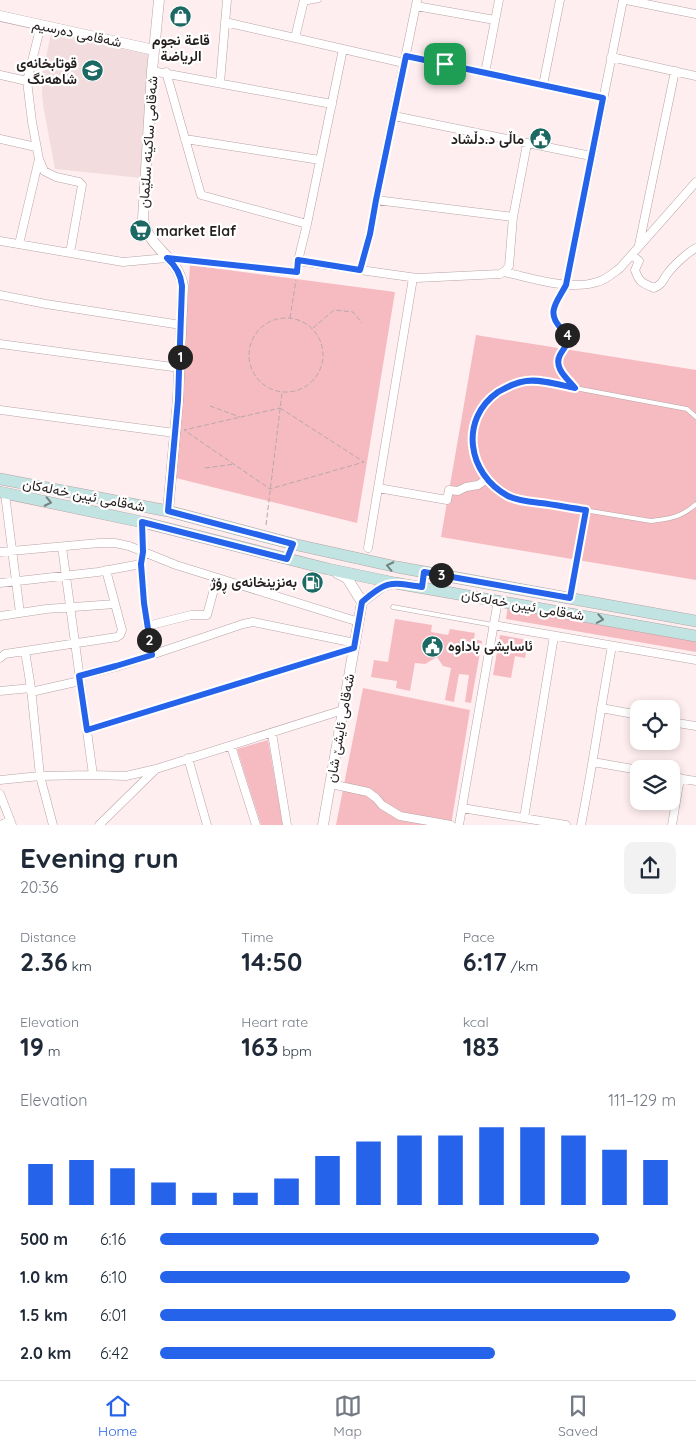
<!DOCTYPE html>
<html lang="en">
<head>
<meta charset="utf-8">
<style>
	:root { --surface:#fff; --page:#f2f2f3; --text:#1f2937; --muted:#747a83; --line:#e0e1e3; --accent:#2563eb }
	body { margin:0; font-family:Quicksand,Vazirmatn,sans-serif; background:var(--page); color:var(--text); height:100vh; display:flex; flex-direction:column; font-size:19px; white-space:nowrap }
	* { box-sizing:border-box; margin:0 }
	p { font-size:16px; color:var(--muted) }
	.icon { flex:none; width:28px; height:28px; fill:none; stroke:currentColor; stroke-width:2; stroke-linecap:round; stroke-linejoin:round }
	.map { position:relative; height:825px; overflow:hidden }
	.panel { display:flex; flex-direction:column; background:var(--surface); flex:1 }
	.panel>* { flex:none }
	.buttons { position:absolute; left:630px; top:700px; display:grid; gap:10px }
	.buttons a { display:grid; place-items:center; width:50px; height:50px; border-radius:10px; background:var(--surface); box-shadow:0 2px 8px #0003; font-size:25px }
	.pin { position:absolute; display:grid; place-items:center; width:42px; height:42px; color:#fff; margin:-21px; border-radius:10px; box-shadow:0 2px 8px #0006 }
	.km { position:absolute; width:25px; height:25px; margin:-12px; border-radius:50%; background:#222; color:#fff; font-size:14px; line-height:25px; text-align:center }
	.round { display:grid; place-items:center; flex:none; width:52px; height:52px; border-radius:10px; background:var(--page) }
	.head { display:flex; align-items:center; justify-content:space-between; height:85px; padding:0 20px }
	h1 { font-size:28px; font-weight:800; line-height:38px }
	.metrics { display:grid; grid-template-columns:repeat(3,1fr); gap:8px; height:85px; padding:5px 20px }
	.metrics div { display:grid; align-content:center }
	.metrics b { font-size:25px; font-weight:800 }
	.metrics small { font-size:14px; font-weight:400 }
	.metrics p { font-size:14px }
	.chart { height:140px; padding:10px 20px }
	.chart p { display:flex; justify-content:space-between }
	.chart svg { width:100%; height:90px; margin-top:5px; stroke:var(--accent); stroke-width:6 }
	ul { padding:0 20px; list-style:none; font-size:16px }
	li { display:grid; grid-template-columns:80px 60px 1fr; align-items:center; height:38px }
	li i { height:12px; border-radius:6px; background:var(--accent) }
	.tab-bar { display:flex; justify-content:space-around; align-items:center; height:70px; border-top:1px solid var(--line); background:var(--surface); font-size:14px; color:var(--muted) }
	.tab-bar a { display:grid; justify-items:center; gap:2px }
	.tab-bar .on { color:var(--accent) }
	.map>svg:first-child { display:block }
	.built { fill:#f2dcde }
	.green { fill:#f6bbc1 }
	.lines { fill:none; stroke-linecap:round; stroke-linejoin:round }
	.service-casing { stroke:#b7a4a6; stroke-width:5 }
	.minor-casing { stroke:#b7a4a6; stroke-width:9 }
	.tertiary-casing { stroke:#b7a4a6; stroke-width:11 }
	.secondary-casing { stroke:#b7a4a6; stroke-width:12 }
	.path { stroke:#b6a8aa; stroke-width:1; stroke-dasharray:5 2.5; stroke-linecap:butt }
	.service { stroke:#fff; stroke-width:4 }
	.minor { stroke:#fff; stroke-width:8 }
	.tertiary { stroke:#fff; stroke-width:10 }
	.secondary { stroke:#c1e3e1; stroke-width:11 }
	.oneway { stroke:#748180 }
	.route-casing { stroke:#fff; stroke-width:10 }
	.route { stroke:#2563eb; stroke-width:6 }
	.labels { text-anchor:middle; stroke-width:4.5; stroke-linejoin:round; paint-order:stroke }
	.street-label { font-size:14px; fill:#261f1f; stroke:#fff }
	.poi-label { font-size:14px; font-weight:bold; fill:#261f1f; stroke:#fff; text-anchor:end }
</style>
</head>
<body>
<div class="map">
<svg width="696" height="825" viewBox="0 0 696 825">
	<rect width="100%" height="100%" fill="#ffeef0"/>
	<path class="built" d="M51,34L151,55L141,178L55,169L43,105L41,79Z"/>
	<path class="green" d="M190,265L395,292L357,523L176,478Z
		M476,335L696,370V580L441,537Z
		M508,606L696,639V652L506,619Z
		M395,619L432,625L431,632L448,635L450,629L475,633L474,639L482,641L471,703L465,702L469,675L459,674L454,702L445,700L451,668L443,666L437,657L425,664L415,663L410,691L396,688L397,681L371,677L374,660L388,662Z
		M500,635L528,640L525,658L515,656L511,678L493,675Z
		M363,688L470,710L451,825H336Z
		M268,740L283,825H261L237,749Z"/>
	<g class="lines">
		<defs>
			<path id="service" d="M303,3L319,0
				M696,417L687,409L543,382C531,381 518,381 506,387C473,406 462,448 486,478C493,486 501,493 510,497C516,499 523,500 529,501L651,521C669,519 682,517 696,504
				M570,596L586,510
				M393,607L493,625"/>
			<path id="minor" d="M626,0L696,14
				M416,6L495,20
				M225,22L404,63
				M295,38L304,0
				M406,56L603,98
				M611,57L696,76
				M152,71L332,104
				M166,72L201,195L307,224
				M485,73L499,0
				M0,75L27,81
				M220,83L227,0
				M543,85L560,0
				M394,116L591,156
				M0,139L36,147
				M185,139L320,160
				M39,159L44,171L56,177L79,182L82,185L70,253
				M376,200L513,217
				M0,241L123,262L167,258L297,272L298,261L307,224L343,49
				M19,244L39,159L32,122L27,81L41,25
				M639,245L675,71
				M632,255L639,261L635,270C639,282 642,283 654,288C664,283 661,282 668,273C673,266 688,252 696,248
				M298,261L360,270L370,234L376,200L417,0
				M360,270L417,278L500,274L505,271L509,266L513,217L527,144
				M504,272C532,278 569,291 597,282C606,280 613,273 620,268L696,182
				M0,295L46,304L181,325
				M0,344L180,368
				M575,388C568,379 553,368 560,355C563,349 568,345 568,338C568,334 565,331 562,329C545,313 557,302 566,285L623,0
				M0,410L175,433
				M378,488L447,500L449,490L458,491L466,487L478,485L487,479
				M5,494L20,613
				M62,547L93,775
				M368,548L413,278
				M0,552L99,543H115L129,546L176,565L359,622
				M141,564L144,603L152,655
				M0,583L98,572L141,564L143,552L142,522
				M0,616L46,609L115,604
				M493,625L696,660
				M147,626L191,615H207L217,578
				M25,651L31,688L40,776L53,825
				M0,658L5,654L117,637L120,635L122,630L106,570
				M79,676L116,667L243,624L253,622L355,643
				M0,691L31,688
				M31,692L80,681
				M601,708L639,715
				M671,722L696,726
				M87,730L354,648
				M272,733L287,825
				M231,746L256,825
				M188,758L207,825
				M593,762L639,770
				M671,777L696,781
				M0,780L40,776L93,775L126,776L156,769L343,710
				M331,784L368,792L376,798L382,805L400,816L451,825
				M0,794L12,825
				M462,808L566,825
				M524,818L554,636
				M0,825L10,821
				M99,825L154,771
				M459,825L498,600
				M581,825C593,765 601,705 612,646
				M672,825L680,778"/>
			<path id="tertiary" d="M159,0L152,71L143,219C149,250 178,256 183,286L178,400L168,511
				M0,16L154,50
				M362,602L383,586L395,583
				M323,825L362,602L347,578L337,573"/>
			<path id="secondary" d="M0,479L168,511L293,544L397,567L696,621
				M0,492L142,522L328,569L395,583L696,636"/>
		</defs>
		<use href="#service" class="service-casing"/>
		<use href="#minor" class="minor-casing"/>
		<use href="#tertiary" class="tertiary-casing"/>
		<use href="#secondary" class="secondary-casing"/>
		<path class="path" d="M290,318L296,280
			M249 355a37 37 0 1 1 74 0a37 37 0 1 1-74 0Z
			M313,328L334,310L353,312L362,323
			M210,406L240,417
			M280,408L364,462L270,489L184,430Z
			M205,468L235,464
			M266,525L282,393"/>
		<use href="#service" class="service"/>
		<use href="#minor" class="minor"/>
		<use href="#tertiary" class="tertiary"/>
		<use href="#secondary" class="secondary"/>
	</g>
	<defs><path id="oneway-chevron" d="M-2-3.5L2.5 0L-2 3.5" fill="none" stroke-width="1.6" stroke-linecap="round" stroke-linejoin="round" transform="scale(1.25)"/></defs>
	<g class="oneway">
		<use href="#oneway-chevron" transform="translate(48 502) rotate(12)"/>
		<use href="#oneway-chevron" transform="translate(390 566) rotate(-168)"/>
		<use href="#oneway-chevron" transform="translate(600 619) rotate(10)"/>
	</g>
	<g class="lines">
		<defs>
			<path id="route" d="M406,56L603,98L566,285C557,302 545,313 562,329C565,331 568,334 568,338C568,345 563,349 560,355C553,368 568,379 575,388C560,385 542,379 526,381C516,382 507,387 498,392C459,419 467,474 508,496C517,501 531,502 541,503C556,505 571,508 586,510L570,598L424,572L422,587C391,582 387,580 362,602L354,648L87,730L79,676L116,666L152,655L144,603L141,564L143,552L142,522L287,559L293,544L168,511L178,400L182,286C181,275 176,266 167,258L297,272L298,260L360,270L370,234L376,200Z"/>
		</defs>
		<use href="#route" class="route-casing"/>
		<use href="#route" class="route"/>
	</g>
	<defs>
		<symbol id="shop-disc" viewBox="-11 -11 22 22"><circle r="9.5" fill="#1c6863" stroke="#fff"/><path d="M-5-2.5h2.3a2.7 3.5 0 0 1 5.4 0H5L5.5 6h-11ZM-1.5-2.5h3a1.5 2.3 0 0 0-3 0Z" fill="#fff"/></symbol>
		<symbol id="school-disc" viewBox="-11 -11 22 22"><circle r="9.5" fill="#1c6863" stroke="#fff"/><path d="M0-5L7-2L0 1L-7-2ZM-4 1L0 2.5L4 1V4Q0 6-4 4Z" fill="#fff"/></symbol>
		<symbol id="civic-disc" viewBox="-11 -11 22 22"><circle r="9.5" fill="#1c6863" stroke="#fff"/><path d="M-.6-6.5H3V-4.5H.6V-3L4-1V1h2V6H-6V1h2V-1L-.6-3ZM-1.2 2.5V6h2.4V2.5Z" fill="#fff"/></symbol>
		<symbol id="supermarket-disc" viewBox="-11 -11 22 22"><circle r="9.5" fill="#1c6863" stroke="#fff"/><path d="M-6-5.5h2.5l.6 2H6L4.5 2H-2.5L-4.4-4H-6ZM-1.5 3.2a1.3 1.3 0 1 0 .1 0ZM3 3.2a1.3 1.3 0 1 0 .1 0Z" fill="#fff"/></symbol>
		<symbol id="fuel-disc" viewBox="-11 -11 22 22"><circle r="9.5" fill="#1c6863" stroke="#fff"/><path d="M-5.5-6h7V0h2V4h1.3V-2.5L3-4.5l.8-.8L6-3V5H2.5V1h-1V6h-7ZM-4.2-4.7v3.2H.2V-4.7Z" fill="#fff"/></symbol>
	</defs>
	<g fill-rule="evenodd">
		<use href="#shop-disc" x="168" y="4" width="25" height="25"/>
		<use href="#school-disc" x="80" y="58" width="25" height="25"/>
		<use href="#civic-disc" x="528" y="126" width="25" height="25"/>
		<use href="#supermarket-disc" x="128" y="218" width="25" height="25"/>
		<use href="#fuel-disc" x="300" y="570" width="25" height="25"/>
		<use href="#civic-disc" x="420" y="634" width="25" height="25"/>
	</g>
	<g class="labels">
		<g class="street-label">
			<text transform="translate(77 33) rotate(12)" y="5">شەقامی دەرسیم</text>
			<text transform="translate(148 142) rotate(-86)" y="5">شەقامی ساکینە سلێمان</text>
			<text transform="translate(84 495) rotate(11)" y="5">شەقامی ئیبن خەلەکان</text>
			<text transform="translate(523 605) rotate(10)" y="5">شەقامی ئیبن خەلەکان</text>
			<text transform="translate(340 728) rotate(-80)" y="5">شەقامی ئایشێ شان</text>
		</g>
		<g class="poi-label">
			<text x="181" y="45" text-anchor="middle">قاعة نجوم<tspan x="181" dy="16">الرياضة</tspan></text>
			<text x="77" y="68">قوتابخانەى<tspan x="77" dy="16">شاهەنگ</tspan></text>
			<text x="524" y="144">ماڵی د.دڵشاد</text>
			<text x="156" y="236" text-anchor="start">market Elaf</text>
			<text x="297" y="587">بەنزینخانەی ڕۆژ</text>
			<text x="448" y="651" text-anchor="start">ئاسايشى باداوه</text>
		</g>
	</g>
</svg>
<div class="buttons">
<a><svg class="icon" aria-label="locate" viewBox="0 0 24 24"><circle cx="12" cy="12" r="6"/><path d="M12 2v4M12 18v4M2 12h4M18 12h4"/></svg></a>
<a><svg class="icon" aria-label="layers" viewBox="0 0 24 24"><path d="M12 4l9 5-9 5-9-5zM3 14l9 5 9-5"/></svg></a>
</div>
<div class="pin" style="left:445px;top:64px;background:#1e9e55"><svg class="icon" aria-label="arrive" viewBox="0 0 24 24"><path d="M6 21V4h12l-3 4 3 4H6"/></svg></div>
<b class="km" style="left:180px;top:357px">1</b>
<b class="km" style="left:149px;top:640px">2</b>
<b class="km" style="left:441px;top:575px">3</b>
<b class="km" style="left:567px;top:335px">4</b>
</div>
<section class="panel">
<div class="head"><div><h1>Evening run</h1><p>20:36</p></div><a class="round"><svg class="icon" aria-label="share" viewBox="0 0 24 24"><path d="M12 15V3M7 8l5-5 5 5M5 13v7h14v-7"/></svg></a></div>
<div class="metrics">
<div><p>Distance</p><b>2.36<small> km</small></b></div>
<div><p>Time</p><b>14:50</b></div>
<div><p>Pace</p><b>6:17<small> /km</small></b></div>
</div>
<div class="metrics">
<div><p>Elevation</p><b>19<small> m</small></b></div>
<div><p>Heart rate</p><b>163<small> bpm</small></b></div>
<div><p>kcal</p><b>183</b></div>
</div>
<div class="chart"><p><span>Elevation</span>111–129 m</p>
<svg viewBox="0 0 160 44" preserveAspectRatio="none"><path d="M5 44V24M15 44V22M25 44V26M35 44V33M45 44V38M55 44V38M65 44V31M75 44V20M85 44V13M95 44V10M105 44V10M115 44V6M125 44V6M135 44V10M145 44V17M155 44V22"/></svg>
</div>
<ul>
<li><b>500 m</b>6:16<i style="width:85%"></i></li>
<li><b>1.0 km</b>6:10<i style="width:91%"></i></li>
<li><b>1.5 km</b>6:01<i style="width:100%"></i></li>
<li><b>2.0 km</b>6:42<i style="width:65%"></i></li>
</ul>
</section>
<nav class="tab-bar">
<a class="on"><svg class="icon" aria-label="home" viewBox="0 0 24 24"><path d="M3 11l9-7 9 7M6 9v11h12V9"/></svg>Home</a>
<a><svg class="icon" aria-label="map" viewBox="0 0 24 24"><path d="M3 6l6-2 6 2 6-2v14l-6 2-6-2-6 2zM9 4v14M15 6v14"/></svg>Map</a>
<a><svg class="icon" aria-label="saved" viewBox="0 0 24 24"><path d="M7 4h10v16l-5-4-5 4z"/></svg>Saved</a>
</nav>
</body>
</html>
